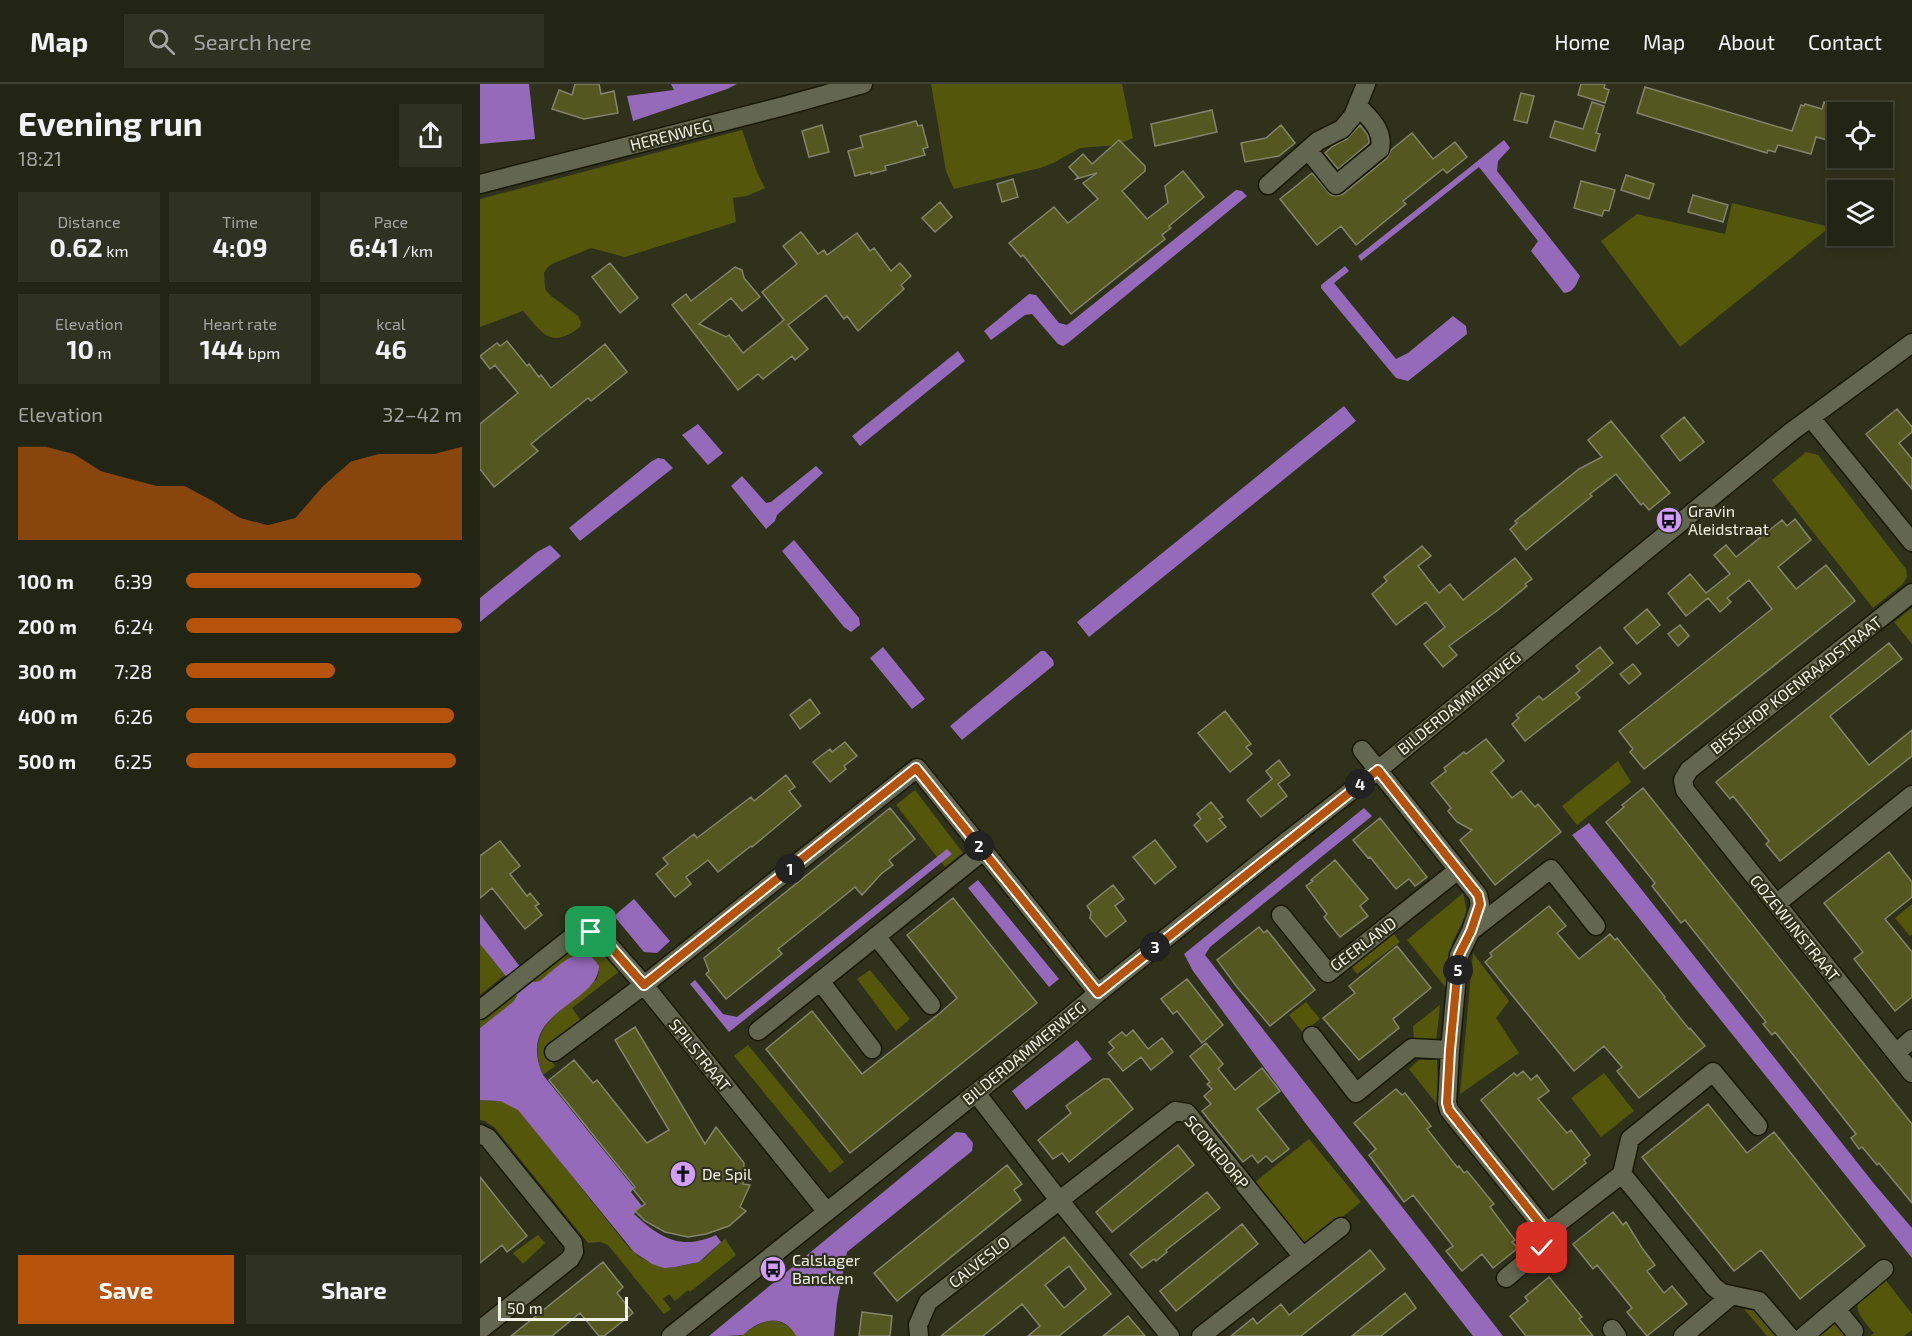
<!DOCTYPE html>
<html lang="en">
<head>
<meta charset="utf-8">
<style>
	:root { --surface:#232514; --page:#2f3122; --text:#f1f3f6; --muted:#a3a5a0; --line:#404234; --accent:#b45309 }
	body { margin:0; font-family:"Exo 2",sans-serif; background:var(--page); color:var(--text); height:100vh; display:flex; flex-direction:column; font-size:22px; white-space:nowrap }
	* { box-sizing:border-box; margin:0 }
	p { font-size:20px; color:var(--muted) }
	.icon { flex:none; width:33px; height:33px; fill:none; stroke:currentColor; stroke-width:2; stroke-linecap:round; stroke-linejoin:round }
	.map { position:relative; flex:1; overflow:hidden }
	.sheet { display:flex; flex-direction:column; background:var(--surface); width:480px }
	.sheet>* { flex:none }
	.fabs { position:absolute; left:1347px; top:18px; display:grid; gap:12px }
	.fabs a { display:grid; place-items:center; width:66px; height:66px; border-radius:0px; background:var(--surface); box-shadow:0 3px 9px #0003,0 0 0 2px var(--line); font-size:30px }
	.scale { position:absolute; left:18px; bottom:15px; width:130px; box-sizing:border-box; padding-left:6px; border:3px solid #f1f3e5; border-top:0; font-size:16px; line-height:21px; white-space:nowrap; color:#f1f3e5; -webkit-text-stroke:4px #2f311b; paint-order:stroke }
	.pin { position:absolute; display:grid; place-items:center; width:51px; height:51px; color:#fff; margin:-26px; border-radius:12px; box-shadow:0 3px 9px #0006 }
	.km { position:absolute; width:30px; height:30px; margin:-15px; border-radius:50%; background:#222; color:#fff; font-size:16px; line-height:30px; text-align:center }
	.round { display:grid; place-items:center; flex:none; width:63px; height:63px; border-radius:0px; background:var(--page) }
	.headline { display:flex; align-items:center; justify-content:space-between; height:102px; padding:0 18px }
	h1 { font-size:33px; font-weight:700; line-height:45px }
	.stats { display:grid; grid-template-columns:repeat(3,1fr); gap:9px; height:102px; padding:6px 18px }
	.stats div { display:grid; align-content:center; border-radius:0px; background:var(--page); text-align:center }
	.stats b { font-size:26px; font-weight:700 }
	.stats small { font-size:16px; font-weight:400 }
	.stats p { font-size:16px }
	.chart { height:168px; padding:12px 18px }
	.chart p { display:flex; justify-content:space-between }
	.chart svg { width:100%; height:108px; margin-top:6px; fill:var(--accent); opacity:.7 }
	.cta { display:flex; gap:12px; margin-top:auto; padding:12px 18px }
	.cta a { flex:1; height:69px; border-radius:0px; background:var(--accent); color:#fff; font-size:24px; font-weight:700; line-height:69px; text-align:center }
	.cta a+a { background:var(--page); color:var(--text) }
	ul { padding:0 18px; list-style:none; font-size:20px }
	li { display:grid; grid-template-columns:96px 72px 1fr; align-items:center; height:45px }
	li i { height:15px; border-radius:8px; background:var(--accent) }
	header { display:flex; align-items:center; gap:36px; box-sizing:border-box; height:84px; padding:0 30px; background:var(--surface); border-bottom:2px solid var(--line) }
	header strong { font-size:28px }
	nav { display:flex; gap:33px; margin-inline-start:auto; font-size:21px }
	.search { width:420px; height:54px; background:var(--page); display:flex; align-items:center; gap:15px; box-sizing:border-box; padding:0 21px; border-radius:0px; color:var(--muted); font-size:22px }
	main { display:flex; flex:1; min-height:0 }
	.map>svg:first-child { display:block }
	.green { fill:#54570a }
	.water { fill:#966abb }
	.building { fill:#545720; stroke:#82846b; stroke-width:1.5; fill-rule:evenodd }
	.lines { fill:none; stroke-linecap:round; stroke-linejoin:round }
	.minor-casing { stroke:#181905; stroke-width:21 }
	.minor { stroke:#64674f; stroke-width:18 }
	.route-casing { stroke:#fff; stroke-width:12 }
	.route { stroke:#b45309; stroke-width:8 }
	.labels { text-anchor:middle; stroke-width:4.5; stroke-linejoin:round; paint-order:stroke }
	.street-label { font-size:16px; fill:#f1f3e5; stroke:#2f311b }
	.poi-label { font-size:16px; fill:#f1f3e5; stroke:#2f311b; text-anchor:start }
</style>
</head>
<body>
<header>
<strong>Map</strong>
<div class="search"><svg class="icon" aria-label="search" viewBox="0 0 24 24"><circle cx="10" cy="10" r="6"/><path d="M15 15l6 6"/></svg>Search here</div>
<nav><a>Home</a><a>Map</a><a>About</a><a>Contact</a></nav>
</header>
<main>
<section class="sheet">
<div class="headline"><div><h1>Evening run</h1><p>18:21</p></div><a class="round"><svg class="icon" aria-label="share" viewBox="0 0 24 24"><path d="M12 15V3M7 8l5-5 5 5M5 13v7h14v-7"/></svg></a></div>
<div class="stats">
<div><p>Distance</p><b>0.62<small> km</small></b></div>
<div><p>Time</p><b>4:09</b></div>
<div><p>Pace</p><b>6:41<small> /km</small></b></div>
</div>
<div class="stats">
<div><p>Elevation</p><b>10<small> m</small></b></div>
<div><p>Heart rate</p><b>144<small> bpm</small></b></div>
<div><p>kcal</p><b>46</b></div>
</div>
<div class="chart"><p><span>Elevation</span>32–42 m</p>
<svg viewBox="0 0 160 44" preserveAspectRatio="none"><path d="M0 44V6L10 6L20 9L30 16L40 19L50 22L60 22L70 28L80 35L90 38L100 35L110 22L120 12L130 9L140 9L150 9L160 6V44z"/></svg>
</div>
<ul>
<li><b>100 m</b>6:39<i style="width:85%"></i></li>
<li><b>200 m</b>6:24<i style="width:100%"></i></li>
<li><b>300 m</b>7:28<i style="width:54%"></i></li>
<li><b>400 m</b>6:26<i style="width:97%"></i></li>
<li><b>500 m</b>6:25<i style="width:98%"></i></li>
</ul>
<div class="cta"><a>Save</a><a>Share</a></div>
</section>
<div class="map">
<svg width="1432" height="1252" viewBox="0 0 1432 1252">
	<rect width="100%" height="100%" fill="#2f311b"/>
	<path class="green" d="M451,0H642L653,54L637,61L600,64L573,79L560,84L474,105L466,87Z
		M262,46L276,86L285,104L267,112L253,114L256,138L145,173L111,164L72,180L67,184L64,189L65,205L71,212L98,232L101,238L100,243C70,266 63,249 43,227L0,243V115Z
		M1252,119L1350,143L1200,263L1121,157L1157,130L1245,150Z
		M1326,368L1338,371L1426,485L1427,493L1423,500L1393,524L1292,396Z
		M1432,524V560L1414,538Z
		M1138,677L1151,698L1097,741L1082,722Z
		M435,706L483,769L465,783L416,721Z
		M983,809L987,829L972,859L966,904L927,856Z
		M1432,820V851L1430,852L1415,834Z
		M911,846L920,858L877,890L868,878Z
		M98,857H114L140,887L92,924L101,937L64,966L75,982L63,991C43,946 81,925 111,900L117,895L119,888L99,870L91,873L60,897L55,898L50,896Z
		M0,860L25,891L0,911Z
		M993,869L1029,917L1016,934L1039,969L980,1010Z
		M390,886L430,935L416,947L377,895Z
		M36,908L37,912L34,917L0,944V936Z
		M826,918L840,935L823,949L809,931Z
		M960,921L956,958L934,956L933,942Z
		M268,961L364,1078L350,1089L254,972Z
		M939,976H957L959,1023L929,985Z
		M1124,989L1154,1027L1121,1053L1091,1014Z
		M0,1016L20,1017L38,1025L146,1160C163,1179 181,1187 206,1181C210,1180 216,1179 220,1177C229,1172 236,1161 245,1155L256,1171L210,1208L208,1206L195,1217L189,1210L183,1215L191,1225L184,1230L128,1161L120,1158L108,1159L14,1043L5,1037L0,1036Z
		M829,1055L881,1118L823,1164L770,1102Z
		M58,1151L65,1159L43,1180L33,1169Z
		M1404,1194L1432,1230V1246L1424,1252H1390L1394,1249C1366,1218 1376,1217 1404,1194Z
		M1264,1225L1277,1227L1300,1252H1287Z
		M288,1236C300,1236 310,1241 316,1252H261L270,1245Z
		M1351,1239L1361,1240L1372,1252H1335Z"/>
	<path class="water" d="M0,0H49L55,55L0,60Z
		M191,0H257L247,5L153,37L147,12L194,6Z
		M1024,56L1030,64L1018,77L1017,87L1100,192C1096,201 1094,208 1084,209L1051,167L1058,157L999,83L881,177L878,172Z
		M756,106L762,107L767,112L588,259L583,262L578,260L552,230L545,231L511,256L504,247L549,210L556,211L579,239L587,241Z
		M865,182L869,187L854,199L916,275L928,269L973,232L986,242L987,250L928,297L916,294L841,204V201Z
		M478,267L485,277L380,362L372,352Z
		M864,322L876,337L609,553L597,538Z
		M218,340L243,369L228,381L202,351Z
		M178,374L184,375L193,384L100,457L89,444L172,377Z
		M336,382L343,389L297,431L295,437L286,445L251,402L262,392L286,419L291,418Z
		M314,456L379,534L380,541L371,548L364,543L302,467Z
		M70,461L81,472L0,538V514L57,468Z
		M403,563L445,615L432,625L390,574Z
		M561,567H565L573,576L574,581L482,656L470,642Z
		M884,724L892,732L730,863L725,871L1023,1252H993L826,1040L713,887L704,870Z
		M1109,739L1395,1101L1432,1144V1174L1092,751Z
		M467,765L472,770L249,948L210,900L215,896L243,930L257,933Z
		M498,796L579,895L569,903L488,804Z
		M154,815L190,857L177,869L164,868L134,832Z
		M0,830L50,896L55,898L60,897C70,889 92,867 105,870C112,871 115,877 119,882C118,921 34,926 63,991L154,1104L151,1108L162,1122L154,1130C180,1154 201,1167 236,1151L241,1158L219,1178L195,1183L184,1184L172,1180L154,1168L38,1026L20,1017L0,1016V944L34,917L37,912L25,891L0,860Z
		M597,956L612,975L546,1026L532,1007Z
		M476,1048L485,1049L493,1059L492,1067L367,1168L357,1219L354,1252H316C305,1232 288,1233 270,1245C268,1246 266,1249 263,1251C255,1252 238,1252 229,1252Z"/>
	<path class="building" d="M95,0H119L121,10L134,7L138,29L104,35L72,25L79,6L92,11Z
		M1101,0H1125L1124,4L1129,6L1125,19L1098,11Z
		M1165,3L1312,47L1321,21L1324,22L1325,20L1342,25L1344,18L1358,23V59L1336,53L1331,70L1298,61L1295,68L1288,66L1287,69L1157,29Z
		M1041,9L1054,12L1047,39L1034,36Z
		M1112,18L1124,22L1116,49L1120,50L1115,67L1070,53L1075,37L1103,45Z
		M732,26L737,48L675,62L671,40Z
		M436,37L438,42L442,41L448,63L443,65L445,71L405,82L406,86L391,90V88L375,92L368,67L383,63L380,52Z
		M342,41L349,68L329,73L322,47Z
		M801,41L815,59L799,72L765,78L761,59L786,54Z
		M880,41L888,51L889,59L858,85L845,69L853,62L867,55Z
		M932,49L953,75L975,58L987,73L967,89L963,85L923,117L926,120L876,161L861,142L837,161L800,115L832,89L851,111L857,112L863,110L907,74L911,66Z
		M639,56L665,82V87L642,107L667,135L688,119L685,102L703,87L724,113L689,142L691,144L682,151L685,155L591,230L543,171L541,173L529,159L574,123L588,139L618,115L603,99L617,89L596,95L598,93L589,83L603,70L612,80Z
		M1146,91L1174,100L1169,115L1141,106Z
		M533,95L538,113L522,118L517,100Z
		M1101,97L1135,106L1129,127L1124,126L1122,132L1094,124Z
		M1213,111L1248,121L1243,138L1208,128Z
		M460,118L472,133L455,148L442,134Z
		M321,148L338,170L344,166L347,171L377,149L390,167L394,164L411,187L420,179L431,192L421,201L424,205L378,247L367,232L364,235L346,211L308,241L328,265L315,276L312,272L283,295L278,290L258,306L192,221L206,210L211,217L255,183L262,186L264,194L280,213L262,227L251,214L219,240L246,253L249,251L263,269L304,236L282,208L317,180L303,162Z
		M130,179L158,214L140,229L112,193Z
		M27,257L47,282L49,280L59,293L61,291L71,304L125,260L147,288L111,317L108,314L51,360L58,367L14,403L0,385V340L38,309L15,281L10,285L0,272L17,259L20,262Z
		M1417,325L1432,343V348L1419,359L1432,375V405L1386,350Z
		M1204,333L1224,358L1200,377L1181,352Z
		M1131,337L1190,409L1169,426L1163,419L1161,421L1136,390L1110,410L1112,412L1046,466L1030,445L1037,439L1035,437L1099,385L1122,373L1108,356Z
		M1315,435L1331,456L1298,483L1316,505L1346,481L1375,517L1164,685L1150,668L1153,665L1139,647L1292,525L1269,496L1247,514L1251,518L1240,528L1228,514L1206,532L1188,509L1210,490L1226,509L1250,490L1234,471L1246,461L1256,473L1302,436L1307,442Z
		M942,462L951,472L938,482L959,509L970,500L983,516L1035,474L1052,495L1045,500L1047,502L1018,526L969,562L977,571L963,583L944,560L965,543L946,518L916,541L892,510L907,497L904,493Z
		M1167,525L1180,541L1157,560L1144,544Z
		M1200,541L1209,552L1198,562L1188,550Z
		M1409,559L1422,575L1350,632L1389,681L1432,646V672L1300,777L1286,760L1289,757L1253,712L1250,715L1236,698Z
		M1120,563L1133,579L1096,609L1100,614L1045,657L1032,640L1039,634L1036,631L1059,612L1063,616L1100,587L1096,582Z
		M1153,580L1161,590L1149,600L1140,590Z
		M330,615L340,629L320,645L310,631Z
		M745,627L771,660L766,663L772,670L750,688L718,649Z
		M1006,655L1024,677L1011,688L1032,714L1041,707L1055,723L1058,720L1081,748L1015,801L980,756L992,746L977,738L968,727L971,724L951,699L966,687L964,684L984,668L986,670Z
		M365,658L377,672L364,682L366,685L350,698L333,678L350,665L352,668Z
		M799,676L810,691L798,700L807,712L781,733L767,716L792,695L786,687Z
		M306,691L315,703L309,707L321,722L272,763L271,762L238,788L228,776L206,793L211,800L195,813L176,790L188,780L183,774L214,750L217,754L271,713L274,717Z
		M1163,704L1432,1040V1119L1399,1079L1397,1081L1382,1063L1379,1065L1371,1054L1376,1050L1295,948L1292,951L1283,940L1286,938L1205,836L1201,839L1172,802L1175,799L1126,738L1144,723L1142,721Z
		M731,718L743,733L739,735L746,743L727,758L714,741L721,735L717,730Z
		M410,724L435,755L409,776L413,781L401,790L382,811L375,803L364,812L298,865L302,870L246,915L226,890L229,887L224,874Z
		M900,734L947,793L935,802L929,795L916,805L890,773L888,774L873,756Z
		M675,756L696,783L675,800L653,773Z
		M20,757L40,782L30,790L47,812L50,809L59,820L55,822L62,831L45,845L12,804L0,814V772Z
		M1409,768L1432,798V813L1405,835L1432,868V913L1415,927L1374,875L1383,868L1344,819Z
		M855,776L888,815L880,822L888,832L860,853L844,833L847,830L826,802L833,797L831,796Z
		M633,801L644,815L635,822L646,837L626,853L610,834L611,828L607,822Z
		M473,814L557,919L370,1069L286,965L332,927L382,990L460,929L477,914L427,851Z
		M1069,822L1086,842L1077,849L1099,875L1130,850L1135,856L1137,854L1185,913L1184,914L1209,945L1210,944L1225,962L1159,1014L1137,987L1142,983L1124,962L1094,987L1005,878L1012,872L1010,869Z
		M779,843L784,849L787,846L835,906L790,942L757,903L737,876Z
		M917,862L951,904L913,935L919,944L879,976L843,934L875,909L869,902Z
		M707,895L743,941L722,959L697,927L693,930L681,915Z
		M155,943L225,1060L236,1043L264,1079L263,1100L270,1101L260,1123L266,1127L249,1142L226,1150L208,1153L185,1148L165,1137L155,1127L165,1120L153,1105L155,1103L69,996L94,976L113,999L117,996L167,1059L189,1046L135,956Z
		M653,946L668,965L682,954L693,968L671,986L661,973L643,987L628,969L634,964L629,958L642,948L646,952Z
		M726,959L743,980L738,985L755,1006L782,984L800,1007L777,1025L809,1065L792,1078L786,1072L778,1079L772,1071L763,1078L722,1027L731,1020L724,1012L732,1005L727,1000L730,998L710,972Z
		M1043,987L1051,996L1057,991L1069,1007L1058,1015L1087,1049L1091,1046L1110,1071L1104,1076L1106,1079L1073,1106L1001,1016L1034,989L1037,992Z
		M623,995H629L653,1025L589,1078L582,1069L573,1075L558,1056L591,1029L586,1022Z
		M916,1005L922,1011L925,1009L951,1042L947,1045L977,1083L979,1082L984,1089L987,1087L1014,1120L1010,1123L1035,1156L1032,1158L1038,1164L1013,1184L1002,1170L982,1187L966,1167L973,1162L962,1148L933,1111L924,1118L889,1071L896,1065L874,1039Z
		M1228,1020L1267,1069L1294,1048L1385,1162L1320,1215L1281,1166L1254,1187L1162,1073Z
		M698,1061L714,1081L632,1148L616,1128Z
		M527,1081L542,1100L534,1106L541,1116L417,1217L394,1189Z
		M0,1093L47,1152L27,1168L22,1161L0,1179Z
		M727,1108L740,1124L686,1166L687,1168L676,1177L674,1175L662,1184L650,1170Z
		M1133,1128L1143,1141L1146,1138L1162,1164L1175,1181L1167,1187L1184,1209L1192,1202L1207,1220L1167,1252L1147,1228L1152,1224L1136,1204L1117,1181L1113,1185L1093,1160Z
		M762,1140L778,1160L696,1227L680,1207Z
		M584,1153L631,1210L619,1220L579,1252H548L560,1242L542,1220L503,1252H461ZM589,1182L606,1205L584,1224L565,1201Z
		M890,1166L905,1185L821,1252H751L773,1234L777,1240L801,1220L809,1231Z
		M123,1178L143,1203L137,1209L153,1229L124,1252H119L100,1229L72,1252H31Z
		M1069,1193L1102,1233L1099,1235L1113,1252H1046L1030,1232L1048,1217L1045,1213Z
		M925,1209L936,1224L901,1252H872Z
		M382,1228L412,1232L410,1252H379Z
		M648,1232L665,1252H623Z"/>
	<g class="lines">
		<defs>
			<path id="minor" d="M828,66L856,101L900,65C904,46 890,35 878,22
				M0,100L304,22L383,0
				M788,101L838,57L862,45L873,32L886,0
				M1331,334L1432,458
				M1432,509L1209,686L1203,696L1205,706L1432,989
				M882,666L998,811L1000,820L991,847L979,871L970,966L967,1019L969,1026L1067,1148L1142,1090L1150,1055L1233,988L1278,1042
				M1296,820L1432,711
				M801,831L848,889L978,786
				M991,847L1071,785L1116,842
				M396,852L451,921
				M340,897L392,965
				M0,926L96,850C106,847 114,848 122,853L164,901L437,684L618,909
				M278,947L503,767
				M832,952L876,1009L932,964L970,966
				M74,968L164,901L347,1128
				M1416,969L1432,955
				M496,1009L579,1116L690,1252
				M0,1050L8,1054L93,1159L94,1168L90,1175L0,1246
				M1142,1090L1234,1203L1242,1209L1279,1217L1309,1252
				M1026,1194L1062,1164L1067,1148
				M1132,1245L1137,1252
				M1374,1247L1356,1225L1404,1185
				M191,1252L535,978L618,909L793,768L898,686L1311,348L1432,259
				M439,1252L438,1241L448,1218L695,1027L707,1029L823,1173
				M721,1252L861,1143
				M1203,1252L1252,1211
				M1324,1252L1356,1225"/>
		</defs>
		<use href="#minor" class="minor-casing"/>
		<use href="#minor" class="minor"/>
	</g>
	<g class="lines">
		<defs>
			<path id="route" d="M111,848L122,853L164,901L436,684L618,909L898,686L998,811L1000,820L991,847L979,871L970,966L967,1019L969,1026L1067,1148L1062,1164"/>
		</defs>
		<use href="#route" class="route-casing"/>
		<use href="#route" class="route"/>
	</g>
	<defs>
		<symbol id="bus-disc" viewBox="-11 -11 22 22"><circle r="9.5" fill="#d19dfe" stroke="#2f311b"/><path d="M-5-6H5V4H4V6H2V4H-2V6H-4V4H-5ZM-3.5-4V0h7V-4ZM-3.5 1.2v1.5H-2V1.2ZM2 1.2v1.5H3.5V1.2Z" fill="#111"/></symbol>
		<symbol id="church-disc" viewBox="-11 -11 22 22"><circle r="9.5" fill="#d19dfe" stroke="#2f311b"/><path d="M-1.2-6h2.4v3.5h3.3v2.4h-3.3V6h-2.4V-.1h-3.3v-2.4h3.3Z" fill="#111"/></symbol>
	</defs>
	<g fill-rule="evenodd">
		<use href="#bus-disc" x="1174" y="421" width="30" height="30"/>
		<use href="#church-disc" x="188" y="1075" width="30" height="30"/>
		<use href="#bus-disc" x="278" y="1170" width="30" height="30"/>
	</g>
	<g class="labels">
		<g class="street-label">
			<text transform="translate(191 51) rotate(-14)" y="6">HERENWEG</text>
			<text transform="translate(1316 601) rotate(-38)" y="6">BISSCHOP KOENRAADSTRAAT</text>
			<text transform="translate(979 619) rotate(-39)" y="6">BILDERDAMMERWEG</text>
			<text transform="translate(1315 844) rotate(51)" y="6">GOZEWIJNSTRAAT</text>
			<text transform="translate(883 860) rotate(-37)" y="6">GEERLAND</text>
			<text transform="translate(544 969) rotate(-39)" y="6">BILDERDAMMERWEG</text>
			<text transform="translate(220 971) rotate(51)" y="6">SPILSTRAAT</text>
			<text transform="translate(737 1068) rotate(50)" y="6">SCONEDORP</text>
			<text transform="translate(499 1178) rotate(-38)" y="6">CALVESLO</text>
		</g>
		<g class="poi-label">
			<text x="1208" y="433">Gravin<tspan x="1208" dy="18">Aleidstraat</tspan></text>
			<text x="222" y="1096">De Spil</text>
			<text x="312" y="1182">Calslager<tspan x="312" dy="18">Bancken</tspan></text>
		</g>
	</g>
</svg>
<div class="fabs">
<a><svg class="icon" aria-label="locate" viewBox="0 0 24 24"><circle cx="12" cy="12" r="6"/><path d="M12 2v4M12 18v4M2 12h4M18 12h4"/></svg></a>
<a><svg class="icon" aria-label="layers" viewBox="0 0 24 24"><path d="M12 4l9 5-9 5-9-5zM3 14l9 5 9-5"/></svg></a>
</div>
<div class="scale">50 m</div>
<div class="pin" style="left:111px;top:848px;background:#1e9e55"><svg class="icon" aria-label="arrive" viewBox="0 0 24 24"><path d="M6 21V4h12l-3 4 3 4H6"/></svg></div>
<div class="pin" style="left:1062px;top:1164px;background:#d93025"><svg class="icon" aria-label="check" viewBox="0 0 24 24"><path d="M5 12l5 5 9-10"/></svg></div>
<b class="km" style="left:310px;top:785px">1</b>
<b class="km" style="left:499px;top:762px">2</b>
<b class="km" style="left:675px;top:863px">3</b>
<b class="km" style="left:880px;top:700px">4</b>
<b class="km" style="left:978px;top:886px">5</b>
</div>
</main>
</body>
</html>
